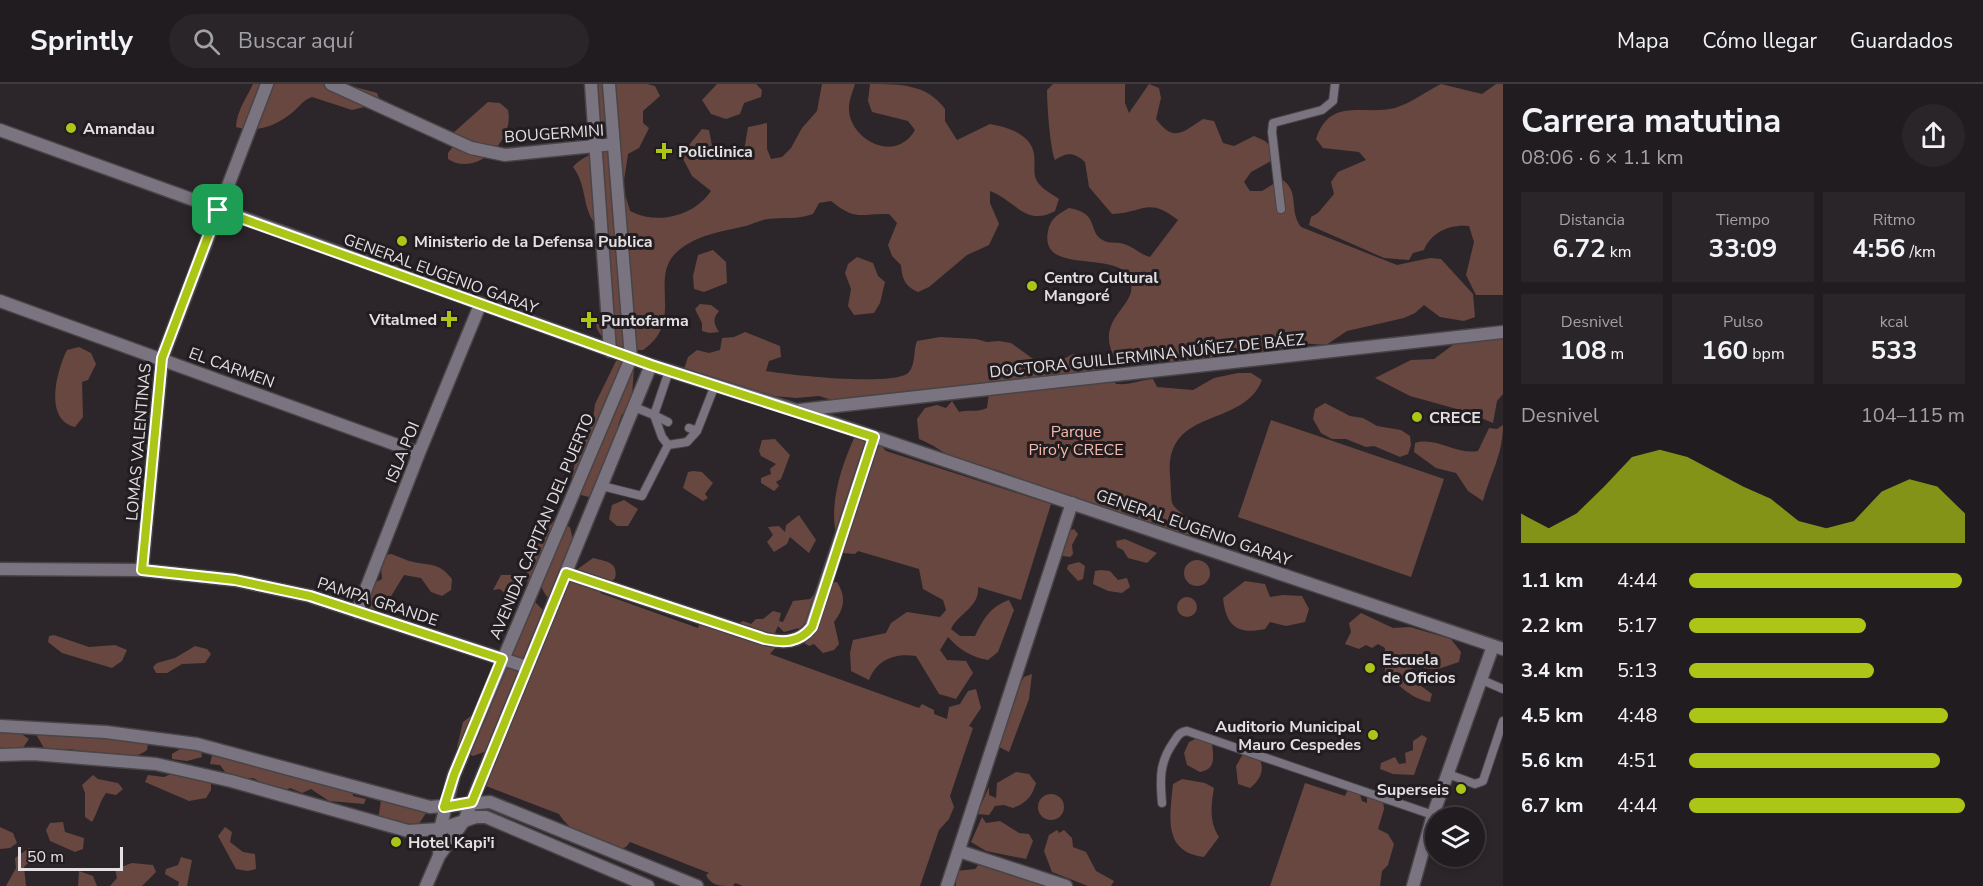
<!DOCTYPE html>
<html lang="es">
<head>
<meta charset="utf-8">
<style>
	:root { --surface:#211c20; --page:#292529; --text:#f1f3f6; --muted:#a2a1a5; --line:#3e3a3e; --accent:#abc616 }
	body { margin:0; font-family:"Nunito Sans",sans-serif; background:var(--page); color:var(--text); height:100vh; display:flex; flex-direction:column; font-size:22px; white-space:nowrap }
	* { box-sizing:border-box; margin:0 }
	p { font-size:20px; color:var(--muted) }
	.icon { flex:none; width:33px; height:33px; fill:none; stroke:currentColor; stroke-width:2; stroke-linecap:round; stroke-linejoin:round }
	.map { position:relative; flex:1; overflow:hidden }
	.drawer { display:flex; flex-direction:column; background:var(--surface); width:480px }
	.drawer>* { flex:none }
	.tools { position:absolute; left:1425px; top:723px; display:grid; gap:12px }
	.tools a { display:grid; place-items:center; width:60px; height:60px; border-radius:50%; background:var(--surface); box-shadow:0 3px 9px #0003,0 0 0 2px var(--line); font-size:30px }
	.scale { position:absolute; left:18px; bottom:15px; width:105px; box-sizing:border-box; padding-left:6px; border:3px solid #e3dfe2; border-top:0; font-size:16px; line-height:21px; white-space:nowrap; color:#e3dfe2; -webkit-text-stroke:4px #221d20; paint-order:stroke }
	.pin { position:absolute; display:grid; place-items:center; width:51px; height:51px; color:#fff; margin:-26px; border-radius:12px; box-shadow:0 3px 9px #0006 }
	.round { display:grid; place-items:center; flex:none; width:63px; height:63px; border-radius:32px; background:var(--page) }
	.headline { display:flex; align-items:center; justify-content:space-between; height:102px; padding:0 18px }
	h1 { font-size:33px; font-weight:700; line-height:45px }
	.stats { display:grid; grid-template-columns:repeat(3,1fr); gap:9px; height:102px; padding:6px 18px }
	.stats div { display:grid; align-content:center; border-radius:0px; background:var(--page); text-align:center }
	.stats b { font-size:26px; font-weight:700 }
	.stats small { font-size:16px; font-weight:400 }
	.stats p { font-size:16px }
	.chart { height:168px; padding:12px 18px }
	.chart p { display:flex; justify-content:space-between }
	.chart svg { width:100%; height:108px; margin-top:6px; fill:var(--accent); opacity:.7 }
	ul { padding:0 18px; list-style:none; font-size:20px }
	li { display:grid; grid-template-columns:96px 72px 1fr; align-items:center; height:45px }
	li i { height:15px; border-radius:8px; background:var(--accent) }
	header { display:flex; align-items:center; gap:36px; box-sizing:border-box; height:84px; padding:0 30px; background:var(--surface); border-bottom:2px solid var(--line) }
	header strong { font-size:28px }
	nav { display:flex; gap:33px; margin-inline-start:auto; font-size:21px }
	.search { width:420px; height:54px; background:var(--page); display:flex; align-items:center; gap:15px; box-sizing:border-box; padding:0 21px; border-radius:33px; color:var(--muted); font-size:22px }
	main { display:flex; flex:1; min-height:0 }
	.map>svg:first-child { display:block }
	.green { fill:#67473f }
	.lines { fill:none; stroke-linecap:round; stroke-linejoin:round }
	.service-casing { stroke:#494447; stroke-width:10 }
	.minor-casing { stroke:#494447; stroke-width:15 }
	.tertiary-casing { stroke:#494447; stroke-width:15 }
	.service { stroke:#7a7481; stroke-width:8 }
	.minor { stroke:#7a7481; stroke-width:12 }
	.tertiary { stroke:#7a7481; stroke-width:12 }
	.route-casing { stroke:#fff; stroke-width:12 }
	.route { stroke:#abc616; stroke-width:8 }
	.poi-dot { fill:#abc616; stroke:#221d20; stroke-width:2 }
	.labels { text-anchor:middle; stroke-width:6; stroke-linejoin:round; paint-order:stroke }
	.poi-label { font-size:16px; font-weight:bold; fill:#e3dfe2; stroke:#221d20; text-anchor:start }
	.street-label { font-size:16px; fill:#e3dfe2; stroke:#221d20 }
	.park-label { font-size:16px; fill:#f7b7a9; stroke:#221d20 }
</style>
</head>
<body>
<header>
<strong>Sprintly</strong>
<div class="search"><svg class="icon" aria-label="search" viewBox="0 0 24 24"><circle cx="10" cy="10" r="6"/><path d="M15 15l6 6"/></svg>Buscar aquí</div>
<nav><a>Mapa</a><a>Cómo llegar</a><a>Guardados</a></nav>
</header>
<main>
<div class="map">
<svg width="1503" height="802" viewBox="0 0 1503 802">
	<rect width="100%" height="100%" fill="#2c262a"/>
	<path class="green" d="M253,0H344L377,9L381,19L352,26L312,13C303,16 300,22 293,28C276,42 258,49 236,43C237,26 246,15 253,0Z
		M589,0H647L655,2L660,12L643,27V39L649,44L639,64L628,70L623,103L630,127C657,141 693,133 711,107L692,92L681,71L702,45L709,46L713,67L734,73L744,67L748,43L767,39V65L771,75L782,73L791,64L802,44L817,27L822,0H855C853,7 849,16 849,23C847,53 894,82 915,46L908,37L872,28L868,17L870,0C900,0 927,0 945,25V37L957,56L990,40C1007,43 1031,50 1034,70C1036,81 1031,92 1040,101C1045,107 1054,111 1059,115L1055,127C1026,143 1016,117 990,107V119L999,140L989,161L967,171L929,203L918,208C905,202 902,195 901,181L892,172L888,161L897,139L889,130C861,129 857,138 831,117L819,119L813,130C797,136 784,133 768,135C760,136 753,140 746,142C721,148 698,150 678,167C647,193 686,237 643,266C628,266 604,261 597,245C594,237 603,226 605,218C609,199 604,168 603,148C579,128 590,106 573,83C580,74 590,72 599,65C614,52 601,43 596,32C591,23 591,10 589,0Z
		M717,0H756L762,6L761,13L744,19L740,30L726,35L711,30L702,16Z
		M1053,0H1125V19L1129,29L1149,0L1159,4L1161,14L1156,35C1174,59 1183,48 1203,35L1214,37L1223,59L1234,62L1254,52L1265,57L1273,64V76L1251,88L1244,98L1250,107H1262L1281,95C1301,107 1288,126 1301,143L1397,181L1430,174L1441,175L1473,210L1475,233L1464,237L1440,233L1424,221L1415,229L1404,234L1347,247L1326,261L1299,259L1252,271L1227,270L1178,280L1139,273L1115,274C1091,231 1147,221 1127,191C1113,167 1039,191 1048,147C1050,135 1058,130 1069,124C1099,129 1088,146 1101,155C1108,160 1113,158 1120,159C1132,161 1139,170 1150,173L1178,136C1148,112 1143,129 1112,130L1089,103L1085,78C1074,68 1067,68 1055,76C1050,64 1047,21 1047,6Z
		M1441,0L1482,10L1496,0H1503V211H1476L1466,191L1474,158L1469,142C1450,140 1431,148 1424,166L1413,169L1409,176L1384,174L1309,141L1311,133L1318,129L1334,110L1331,98L1338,88L1366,76L1359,68L1323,64L1316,55C1330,12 1364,32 1395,24C1411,19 1427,7 1441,0Z
		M488,18L500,19L508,26C515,56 476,94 448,75V69L455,60L453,49Z
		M713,166L726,178L727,199L704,208L694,205L693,192L698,171Z
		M857,173L873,179L878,192L885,198L880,219L874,229L854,231L848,222L851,205L845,189L848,180Z
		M700,220L711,221L719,227C712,235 714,240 719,248L709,249L702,247V239L695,225Z
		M1474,245L1503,246V310L1497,317L1493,339L1464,327L1410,312L1375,294L1411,276L1434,275Z
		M745,248L780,262L781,273L769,277L766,287C788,291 897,303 909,288C916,279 913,267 917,257L940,253L976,255L987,258L999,257L1011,259L1040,280L1052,281L1073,270C1097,276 1101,282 1116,300C1133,301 1138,296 1153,295L1157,303L1193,306L1214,294L1238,289H1251L1262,296C1243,345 1165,322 1170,391C1173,427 1166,416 1195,440L1191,451L1168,448L1020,399C1000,380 979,387 956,375C942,368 934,361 919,355L917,335L925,324L937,321L946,324L952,317L959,328C970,325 976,329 987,324L989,309L936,305L842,319L819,312L796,314L762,311L692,292L684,285L688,273L697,266L709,269L720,266L722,254L734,253Z
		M79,263L91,269L96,280L88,296L82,298L83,333L75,343C43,335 57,286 67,266Z
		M616,277H625L634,285L631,323L622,330L618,341L621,352L593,414L581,411L572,394L580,352L593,336L595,320Z
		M1325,319L1350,332L1363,334L1377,342L1401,346L1410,352L1411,361L1408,370L1400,373L1374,362L1366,363L1346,355H1332L1321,349L1313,335L1315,325Z
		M1271,336L1444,395L1411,493L1238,433Z
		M1503,341C1503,370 1491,388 1483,417L1468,407L1456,389L1436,384L1414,368L1415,359C1436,352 1456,371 1478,367L1489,344L1497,345Z
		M854,354L878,358L886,367L1051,420L1021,516L978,503C980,523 959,529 951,545L960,552H975C984,534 990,523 1009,516L1014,526L998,568L988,576C971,573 960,566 948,553L940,566L947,576L966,577L973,589L956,615L939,610L916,572C894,569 877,576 869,596L851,587L850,569L853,556L886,549L891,539L907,528L940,533L946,526L943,516L923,505L919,485L858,467L855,470L843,469C824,434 839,388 854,354Z
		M775,355L790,371L781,395L776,398L779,402L774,407L761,399V394L771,390L770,385L776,380L761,372L759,367L762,356Z
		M693,387L702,388L713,399L705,410L708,414L703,417L683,404L688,388Z
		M624,416L638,425L628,442H617L609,435L612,421Z
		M799,431L816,456L809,469L790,453L787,460L774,468L767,458L773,451L768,443L779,442L785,448L786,441Z
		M553,437L570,443L573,456L564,474L575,487L593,474C605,477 619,478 615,494L600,509L698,544L700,538L691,537L693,526H703L714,535L738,540L743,537L751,540L756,535H763L773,527L781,529L779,537L783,538L793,517L810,515L825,499L837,498C846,512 845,524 834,538L839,560L834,566L823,569L814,560L809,562L801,557L799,544L784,548L778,542L774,551L776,563L770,570L919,624L922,620L934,626V630L947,635L949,623L960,620L968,607L976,605L981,624L969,642L973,644L950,712L954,723L949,735L939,746L920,802H743L735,799L733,802C720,802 711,802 706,791L709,789L630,758L626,763L616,767C596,758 571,750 559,730L486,702L499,670L494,672L484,668L473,672L457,663L463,638L489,618L526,525L535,518L545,528L514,633L560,520C548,517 544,510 540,499L537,512C512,492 539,458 553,437Z
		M1074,445L1078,450L1072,461L1073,470L1070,473L1063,472L1061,468L1068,447Z
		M1125,455L1157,469L1147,479L1128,474L1123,466L1117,463L1116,457Z
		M391,470C398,472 403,475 409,477C428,482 438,477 452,495L451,506L442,512L431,508L421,494L404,491L390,514L387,525L373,527L365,518L372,500L382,495L380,472Z
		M1184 489a13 13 0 1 1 26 0a13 13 0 1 1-26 0Z
		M1079,478L1085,482L1083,495L1078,497L1067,485L1068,481Z
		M1101,486L1110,487L1118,496L1127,494L1130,503L1122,509L1108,507L1093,500L1095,487Z
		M501,491H512L520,501L518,508L509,513L500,505L493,506Z
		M1245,497L1265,500L1270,513L1283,511L1302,512L1309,525L1305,538L1286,542L1270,538L1265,545C1237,551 1226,542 1223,514Z
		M1177 523a10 10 0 1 1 20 0a10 10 0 1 1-20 0Z
		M1361,529L1393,544L1410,543L1451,555L1461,568L1459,578C1443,583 1432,590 1417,580L1406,591L1421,598V602L1432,610L1430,618C1405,613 1401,598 1385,594V564L1378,560L1372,564L1366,561L1359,565L1345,560L1351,548L1349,539Z
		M54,551L89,563L115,561L127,566L122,577L112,584L62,569L48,558L49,552Z
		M195,562L207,565L211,570L205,579L182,580L167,589H156L153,583L157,579L175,574Z
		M1032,590L1029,615L1009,668L999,663C1004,639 1012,614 1024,593Z
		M0,643L14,645L29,655L18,671L0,668Z
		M39,647C73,648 109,659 144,654L148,659L147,666C125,683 91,666 66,665C60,665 53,669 48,671L37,652Z
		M1422,651L1427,654L1414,691L1393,690L1380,685L1381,679L1395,673L1399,680L1406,679L1405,669L1413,666V657Z
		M1201,652L1212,659C1213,672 1217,685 1200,688L1187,681L1184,669L1189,658Z
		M185,662L201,666L202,673L187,677L172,675V670Z
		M213,667L352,705L353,712L366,715L364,720L329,717L311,705L302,709L290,704L279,709L253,694L231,696L220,681L210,680Z
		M1243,670L1259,673C1265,686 1261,695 1250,704L1238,700L1236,682Z
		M1016,688L1029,690L1036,699C1032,713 1026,719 1013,724L1004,721L995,722L989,731L977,730L989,703V711L996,714L997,699Z
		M171,690L211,698V706L206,714L189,717L145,698L148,691L164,693Z
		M93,691L98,695L118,699L123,705L116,711L106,709C99,719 98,728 92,738L85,733V709L82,701Z
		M1182,695L1205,699L1214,704C1211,721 1209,738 1219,753L1204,773C1162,768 1170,732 1173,700Z
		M1305,699L1345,712L1348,705L1358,704L1362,717L1367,719V714L1374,710L1383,717L1384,725L1378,745L1388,750L1394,760L1388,781L1382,787L1380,802H1270Z
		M1038 723a13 13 0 1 1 26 0a13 13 0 1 1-26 0Z
		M381,716L428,726L417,743C404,740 392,739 378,736Z
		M982,733L986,739L1000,737L1019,749L1029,750L1033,757L1026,775L986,767L971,758Z
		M63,738L65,748L84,754L83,765L75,768L50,757L46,746L50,739Z
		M0,743L13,749L17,759L10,764L0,765Z
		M225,743L232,748L230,758L243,768L255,770L256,785L248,787L236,785L218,752Z
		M1057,746L1059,749L1064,746L1072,754L1073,763L1086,768L1096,787L1114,797L1111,802H1088L1052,788L1044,767L1049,751Z
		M29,764L37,770L24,783L26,802H6L16,784L15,774Z
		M181,773L192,776L187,802H178L179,798L165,790L166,785L178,781Z
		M132,779L153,781L156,788L142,802H110L117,794L115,785Z
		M980,779L1054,802H956V787L975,785Z
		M79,787L93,792L97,802H78Z"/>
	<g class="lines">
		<defs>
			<path id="service" d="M1281,125L1272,48L1273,39L1322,26L1333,17L1335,0
				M668,338L654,331L669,287
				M689,344L697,347L715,301
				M668,361L687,358L697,347
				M602,402L642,412L668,361L662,353L654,331L634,323
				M1482,596L1503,605
				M1448,690L1475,700L1483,697L1503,637
				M1162,719C1160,696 1159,679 1173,659C1177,653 1179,648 1187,647L1433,731"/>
			<path id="minor" d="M331,0L471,64L505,71L614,60
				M591,0L610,267
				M0,217L419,369
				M0,485L142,486L235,496L310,512L527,583
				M142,486L162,274L267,0
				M566,489L765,555C784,559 799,559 811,543L874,353
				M357,528L419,369L480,221
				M959,767L1066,802
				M439,772L440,745L454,691L631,274L609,0
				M426,802L439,772L464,737L651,281
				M947,802L1072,419
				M1413,802L1433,731L1493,562"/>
			<path id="tertiary" d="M0,46L651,281L795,326L1503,565
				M800,326L1503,248
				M0,642L106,648L197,660L430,723L490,718L697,802
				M0,671L33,670L156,680L231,697L408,747L440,745L476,733H486L648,802"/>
		</defs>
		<use href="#service" class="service-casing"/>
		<use href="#minor" class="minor-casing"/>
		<use href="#tertiary" class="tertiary-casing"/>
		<use href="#service" class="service"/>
		<use href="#minor" class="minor"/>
		<use href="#tertiary" class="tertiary"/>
	</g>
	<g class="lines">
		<defs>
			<path id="route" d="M218,126L651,281L874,353L812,543C799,559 784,559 765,555L566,489L472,718L444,723L454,691L502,575L310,512L235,496L142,486L162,274Z"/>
		</defs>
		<use href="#route" class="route-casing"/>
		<use href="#route" class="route"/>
	</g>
	<g class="poi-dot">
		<circle cx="71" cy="44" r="6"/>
		<path d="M661 58h6v6h6v6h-6v6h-6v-6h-6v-6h6z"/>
		<circle cx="402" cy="157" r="6"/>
		<circle cx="1032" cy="202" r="6"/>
		<path d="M446 226h6v6h6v6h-6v6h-6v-6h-6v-6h6z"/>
		<path d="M586 227h6v6h6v6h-6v6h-6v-6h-6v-6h6z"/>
		<circle cx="1417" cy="333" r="6"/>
		<circle cx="1370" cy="584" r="6"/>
		<circle cx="1373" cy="651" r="6"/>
		<circle cx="1461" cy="705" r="6"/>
		<circle cx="396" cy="758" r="6"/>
	</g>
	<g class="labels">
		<g class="poi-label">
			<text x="83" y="50">Amandau</text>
			<text x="678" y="73">Policlinica</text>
			<text x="414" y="163">Ministerio de la Defensa Publica</text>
			<text x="1044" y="199">Centro Cultural<tspan x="1044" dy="18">Mangoré</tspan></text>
			<text x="437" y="241" text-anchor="end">Vitalmed</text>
			<text x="601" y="242">Puntofarma</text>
			<text x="1429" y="339">CRECE</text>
			<text x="1382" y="581">Escuela<tspan x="1382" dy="18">de Oficios</tspan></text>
			<text x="1361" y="648" text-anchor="end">Auditorio Municipal<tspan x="1361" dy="18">Mauro Cespedes</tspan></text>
			<text x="1449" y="711" text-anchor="end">Superseis</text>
			<text x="408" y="764">Hotel Kapi'i</text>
		</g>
		<g class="street-label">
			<text transform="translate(554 49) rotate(-4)" y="6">BOUGERMINI</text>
			<text transform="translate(441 189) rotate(20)" y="6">GENERAL EUGENIO GARAY</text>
			<text transform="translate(1147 271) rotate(-6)" y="6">DOCTORA GUILLERMINA NÚÑEZ DE BÁEZ</text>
			<text transform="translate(232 283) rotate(20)" y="6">EL CARMEN</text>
			<text transform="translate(138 358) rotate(-85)" y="6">LOMAS VALENTINAS</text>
			<text transform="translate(402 368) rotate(-68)" y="6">ISLA POI</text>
			<text transform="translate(541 442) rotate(-67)" y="6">AVENIDA CAPITAN DEL PUERTO</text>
			<text transform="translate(1194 443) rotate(19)" y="6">GENERAL EUGENIO GARAY</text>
			<text transform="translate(378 517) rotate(18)" y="6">PAMPA GRANDE</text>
		</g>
		<g class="park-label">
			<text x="1076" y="353">Parque<tspan x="1076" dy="18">Piro'y CRECE</tspan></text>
		</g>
	</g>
</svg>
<div class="tools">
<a><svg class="icon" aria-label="layers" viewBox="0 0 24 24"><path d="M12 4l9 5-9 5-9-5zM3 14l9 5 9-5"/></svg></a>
</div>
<div class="scale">50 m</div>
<div class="pin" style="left:218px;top:126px;background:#1e9e55"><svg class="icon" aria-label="arrive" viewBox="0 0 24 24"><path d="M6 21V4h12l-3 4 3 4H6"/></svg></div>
</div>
<section class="drawer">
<div class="headline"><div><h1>Carrera matutina</h1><p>08:06 · 6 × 1.1 km</p></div><a class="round"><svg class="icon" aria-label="share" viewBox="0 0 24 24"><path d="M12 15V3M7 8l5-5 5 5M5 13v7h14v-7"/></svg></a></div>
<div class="stats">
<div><p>Distancia</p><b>6.72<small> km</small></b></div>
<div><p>Tiempo</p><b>33:09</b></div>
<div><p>Ritmo</p><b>4:56<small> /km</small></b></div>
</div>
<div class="stats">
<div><p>Desnivel</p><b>108<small> m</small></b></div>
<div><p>Pulso</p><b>160<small> bpm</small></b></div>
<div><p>kcal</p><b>533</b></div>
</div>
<div class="chart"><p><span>Desnivel</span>104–115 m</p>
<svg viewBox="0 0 160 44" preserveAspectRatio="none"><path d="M0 44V32L10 38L20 32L30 21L40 9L50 6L60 9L70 15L80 21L90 26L100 35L110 38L120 35L130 23L140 18L150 21L160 32V44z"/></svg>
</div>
<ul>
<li><b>1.1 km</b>4:44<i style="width:99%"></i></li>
<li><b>2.2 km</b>5:17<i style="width:64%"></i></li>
<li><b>3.4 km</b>5:13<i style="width:67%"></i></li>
<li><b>4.5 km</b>4:48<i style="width:94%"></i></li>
<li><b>5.6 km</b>4:51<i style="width:91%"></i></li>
<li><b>6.7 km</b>4:44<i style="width:100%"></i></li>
</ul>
</section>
</main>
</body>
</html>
